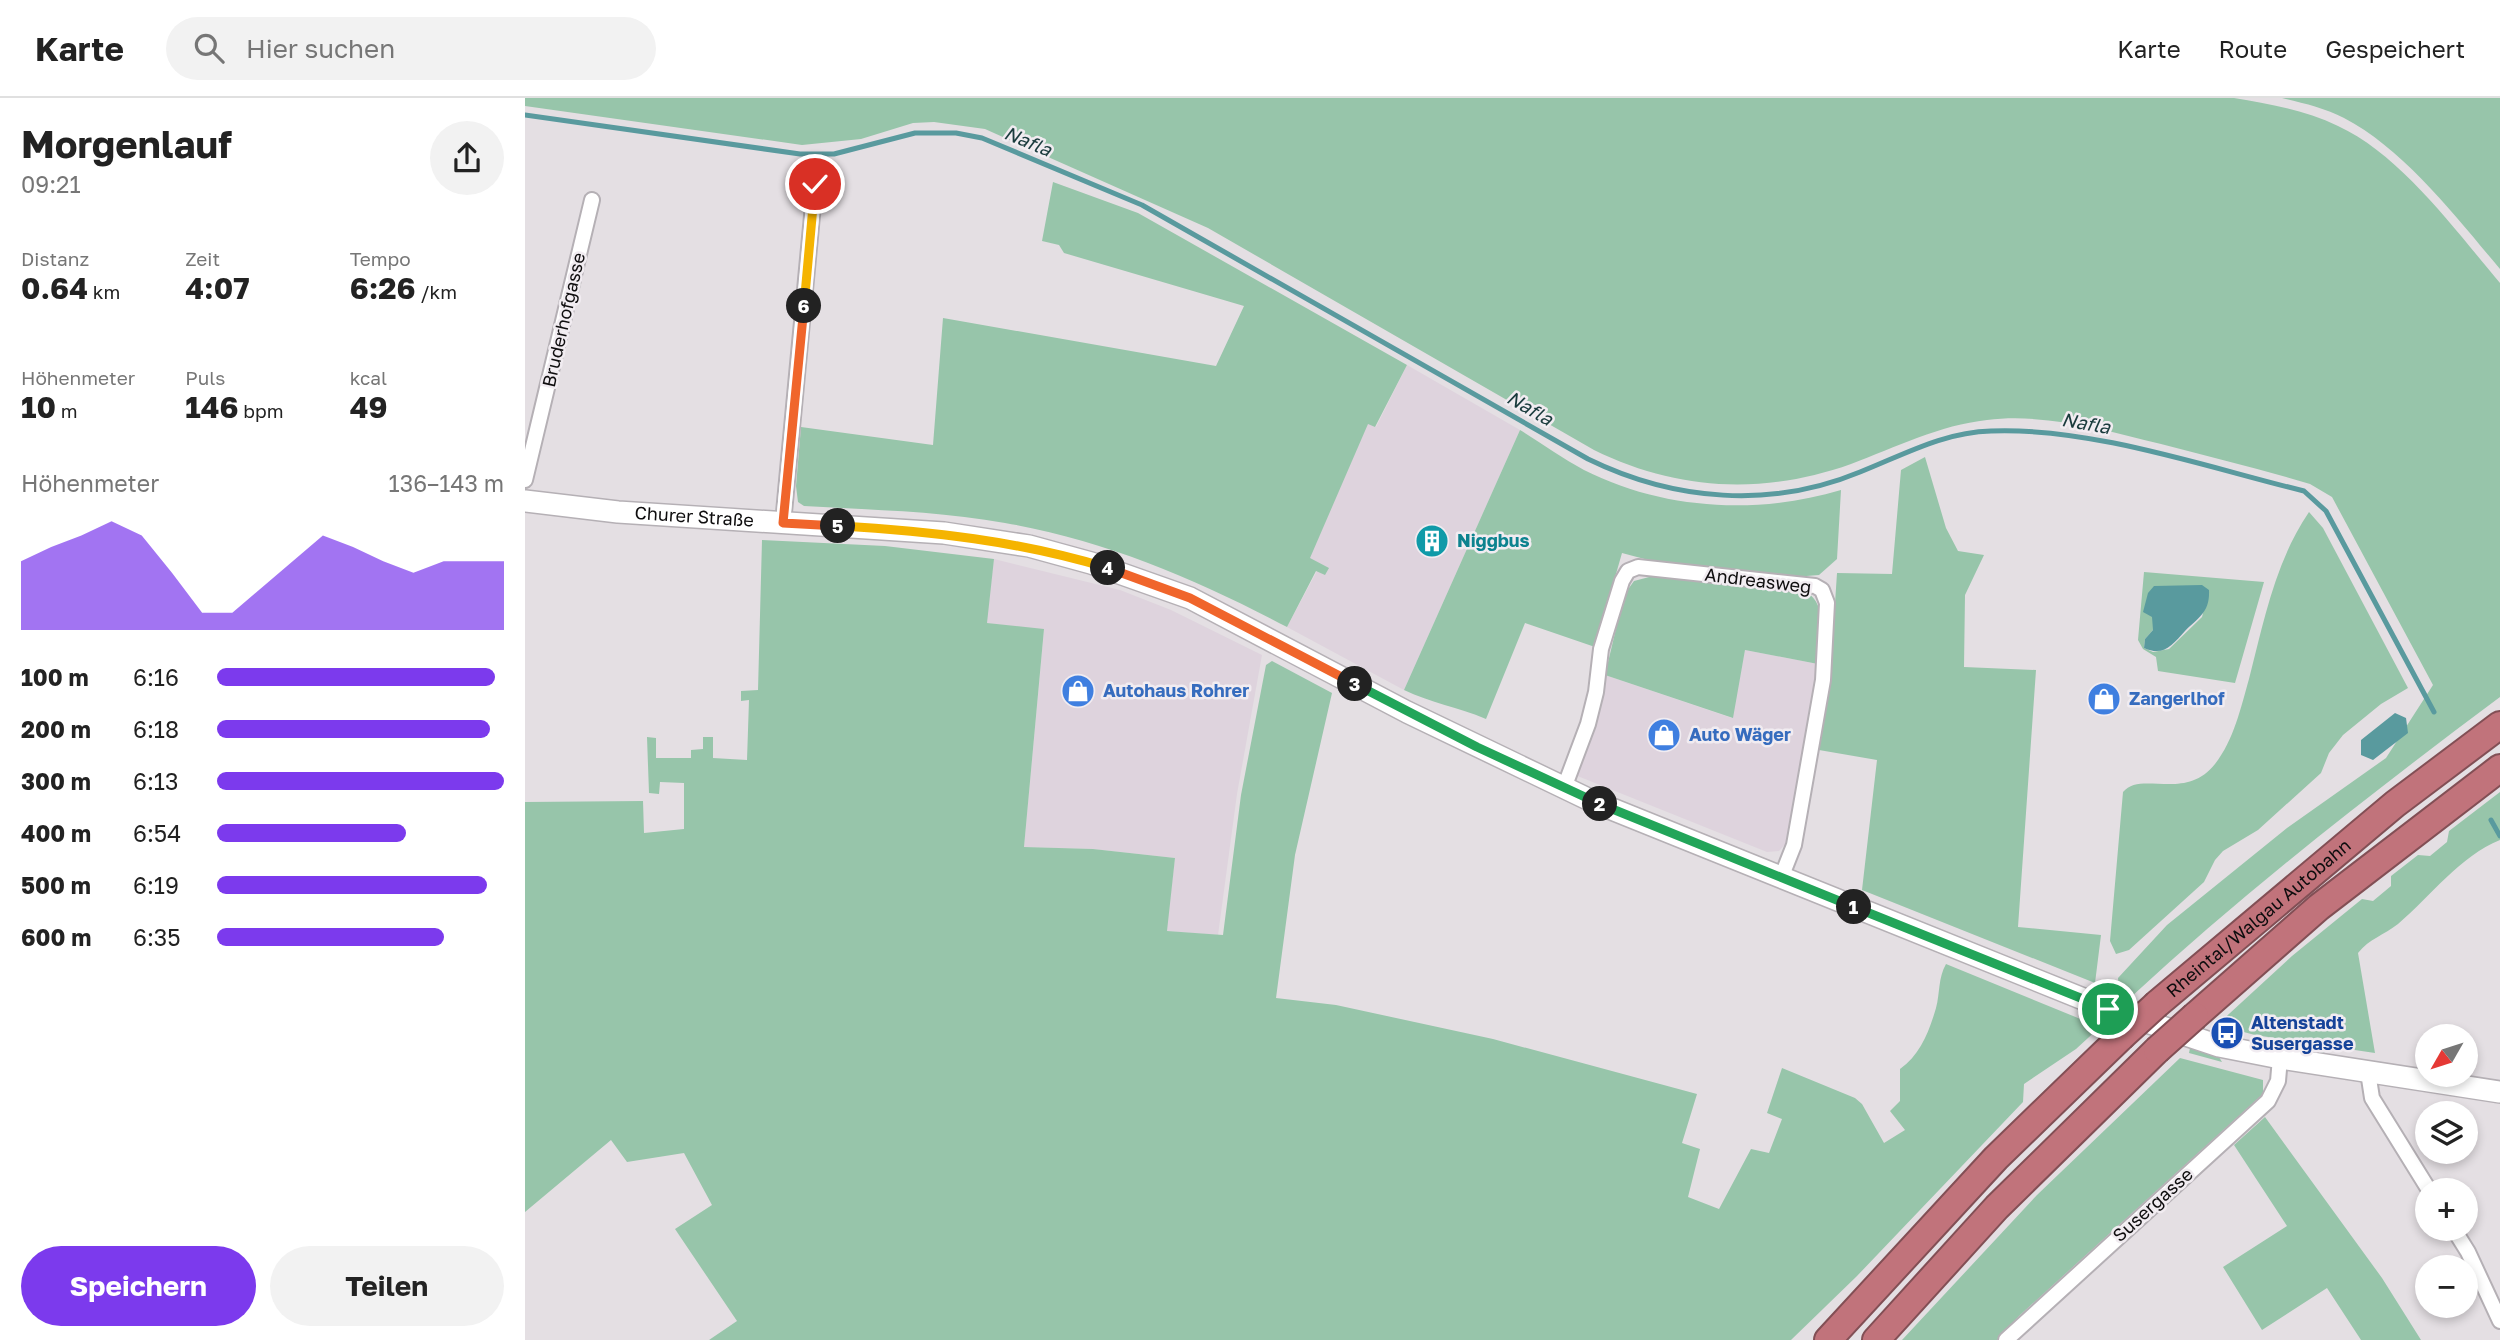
<!DOCTYPE html>
<html lang="de">
<head>
<meta charset="utf-8">
<style>
	:root { --surface:#fff; --page:#f2f2f2; --text:#222; --muted:#767676; --line:#e0e0e0; --accent:#7c3aed }
	body { margin:0; font-family:"Golos Text",sans-serif; background:var(--page); color:var(--text); height:100vh; display:flex; flex-direction:column; font-size:26px; white-space:nowrap }
	* { box-sizing:border-box; margin:0 }
	p { font-size:23px; color:var(--muted) }
	.icon { flex:none; width:38px; height:38px; fill:none; stroke:currentColor; stroke-width:2; stroke-linecap:round; stroke-linejoin:round }
	.map { position:relative; flex:1; overflow:hidden }
	.details { display:flex; flex-direction:column; background:var(--surface); width:525px }
	.details>* { flex:none }
	.needle { width:46px; rotate:231deg }
	.buttons { position:absolute; left:1890px; top:926px; display:grid; gap:14px }
	.buttons a { display:grid; place-items:center; width:63px; height:63px; border-radius:50%; background:var(--surface); box-shadow:0 4px 10px #0003; font-size:35px }
	.pin { position:absolute; display:grid; place-items:center; width:60px; height:60px; color:#fff; margin:-30px; border:4px solid #fff; border-radius:50%; box-shadow:0 2px 7px #0007 }
	.km { position:absolute; width:35px; height:35px; margin:-18px; border-radius:50%; background:#222; color:#fff; font-size:19px; line-height:35px; text-align:center }
	.round { display:grid; place-items:center; flex:none; width:74px; height:74px; border-radius:37px; background:var(--page) }
	.summary { display:flex; align-items:center; justify-content:space-between; height:119px; padding:0 21px }
	h1 { font-size:38px; font-weight:700; line-height:52px }
	.figures { display:grid; grid-template-columns:repeat(3,1fr); gap:10px; height:119px; padding:7px 21px }
	.figures div { display:grid; align-content:center }
	.figures b { font-size:30px; font-weight:700 }
	.figures small { font-size:19px; font-weight:400 }
	.figures p { font-size:19px }
	.chart { height:196px; padding:14px 21px }
	.chart p { display:flex; justify-content:space-between }
	.chart svg { width:100%; height:126px; margin-top:7px; fill:var(--accent); opacity:.7 }
	.action { display:flex; gap:14px; margin-top:auto; padding:14px 21px }
	.action a { flex:1; height:80px; border-radius:42px; background:var(--accent); color:#fff; font-size:28px; font-weight:700; line-height:80px; text-align:center }
	.action a+a { background:var(--page); color:var(--text) }
	ul { padding:0 21px; list-style:none; font-size:23px }
	li { display:grid; grid-template-columns:112px 84px 1fr; align-items:center; height:52px }
	li i { height:18px; border-radius:9px; background:var(--accent) }
	header { display:flex; align-items:center; gap:42px; box-sizing:border-box; height:98px; padding:0 35px; background:var(--surface); border-bottom:2px solid var(--line) }
	header strong { font-size:33px }
	nav { display:flex; gap:38px; margin-inline-start:auto; font-size:24px }
	.search { width:490px; height:63px; background:var(--page); display:flex; align-items:center; gap:18px; box-sizing:border-box; padding:0 24px; border-radius:38px; color:var(--muted); font-size:26px }
	main { display:flex; flex:1; min-height:0 }
	.map>svg:first-child { display:block }
	.built { fill:#ded3dd }
	.green { fill:#97c5aa; fill-rule:evenodd }
	.water { fill:#599a9e }
	.lines { fill:none; stroke-linecap:round; stroke-linejoin:round }
	.stream { stroke:#599a9e; stroke-width:5 }
	.minor-casing { stroke:#b5b0b5; stroke-width:18 }
	.secondary-casing { stroke:#b5b0b5; stroke-width:24 }
	.motorway-casing { stroke:#824f55; stroke-width:30 }
	.minor { stroke:#fff; stroke-width:14 }
	.secondary { stroke:#fff; stroke-width:21 }
	.motorway { stroke:#c1737b; stroke-width:26 }
	.motorway-bridge-casing { stroke:#824f55; stroke-width:30; stroke-linecap:butt }
	.motorway-bridge { stroke:#c1737b; stroke-width:26 }
	.split-1-casing { stroke:#fff; stroke-width:14 }
	.split-2-casing { stroke:#fff; stroke-width:14 }
	.split-3-casing { stroke:#fff; stroke-width:14 }
	.split-4-casing { stroke:#fff; stroke-width:14 }
	.split-5-casing { stroke:#fff; stroke-width:14 }
	.split-6-casing { stroke:#fff; stroke-width:14 }
	.split-7-casing { stroke:#fff; stroke-width:14 }
	.split-1 { stroke:#22a559; stroke-width:9 }
	.split-2 { stroke:#22a559; stroke-width:9 }
	.split-3 { stroke:#22a559; stroke-width:9 }
	.split-4 { stroke:#f0652b; stroke-width:9 }
	.split-5 { stroke:#f5b400; stroke-width:9 }
	.split-6 { stroke:#f0652b; stroke-width:9 }
	.split-7 { stroke:#f5b400; stroke-width:9 }
	.labels { text-anchor:middle; stroke-width:5; stroke-linejoin:round; paint-order:stroke }
	.street-label { font-size:18px; fill:#0e0d0e; stroke:#f1ecf1 }
	.culture-label { font-size:18px; font-weight:bold; fill:#0d838f; stroke:#f1ecf1; text-anchor:start }
	.shop-label { font-size:18px; font-weight:bold; fill:#366cbe; stroke:#f1ecf1; text-anchor:start }
	.transit-label { font-size:18px; font-weight:bold; fill:#164399; stroke:#f1ecf1; text-anchor:start }
	.water-label { font-size:19px; font-style:italic; fill:#1a3b3d; stroke:#f1ecf1 }
</style>
</head>
<body>
<header>
<strong>Karte</strong>
<div class="search"><svg class="icon" aria-label="search" viewBox="0 0 24 24"><circle cx="10" cy="10" r="6"/><path d="M15 15l6 6"/></svg>Hier suchen</div>
<nav><a>Karte</a><a>Route</a><a>Gespeichert</a></nav>
</header>
<main>
<section class="details">
<div class="summary"><div><h1>Morgenlauf</h1><p>09:21</p></div><a class="round"><svg class="icon" aria-label="share" viewBox="0 0 24 24"><path d="M12 15V3M7 8l5-5 5 5M5 13v7h14v-7"/></svg></a></div>
<div class="figures">
<div><p>Distanz</p><b>0.64<small> km</small></b></div>
<div><p>Zeit</p><b>4:07</b></div>
<div><p>Tempo</p><b>6:26<small> /km</small></b></div>
</div>
<div class="figures">
<div><p>Höhenmeter</p><b>10<small> m</small></b></div>
<div><p>Puls</p><b>146<small> bpm</small></b></div>
<div><p>kcal</p><b>49</b></div>
</div>
<div class="chart"><p><span>Höhenmeter</span>136–143 m</p>
<svg viewBox="0 0 160 44" preserveAspectRatio="none"><path d="M0 44V20L10 15L20 11L30 6L40 11L50 24L60 38L70 38L80 29L90 20L100 11L110 15L120 20L130 24L140 20L150 20L160 20V44z"/></svg>
</div>
<ul>
<li><b>100 m</b>6:16<i style="width:97%"></i></li>
<li><b>200 m</b>6:18<i style="width:95%"></i></li>
<li><b>300 m</b>6:13<i style="width:100%"></i></li>
<li><b>400 m</b>6:54<i style="width:66%"></i></li>
<li><b>500 m</b>6:19<i style="width:94%"></i></li>
<li><b>600 m</b>6:35<i style="width:79%"></i></li>
</ul>
<div class="action"><a>Speichern</a><a>Teilen</a></div>
</section>
<div class="map">
<svg width="1975" height="1242" viewBox="0 0 1975 1242">
	<rect width="100%" height="100%" fill="#e4dfe3"/>
	<path class="built" d="M882,267L995,332L879,592L762,529L792,473L800,476L803,470L784,461L843,325L851,329Z
		M469,461L595,492L646,512L737,557L712,696L693,837L641,833L650,760L568,751L499,749L519,532L461,525Z
		M1220,552L1293,566L1264,742L1254,753L1242,754L1045,675L1074,575L1207,620Z"/>
	<path class="green" d="M0,0H1709C1744,6 1780,12 1813,28C1876,57 1930,132 1975,185V599C1848,694 1723,791 1606,899L1598,897L1594,890L1593,880L1642,827L1762,730L1861,660L1908,587L1807,399L1785,386C1735,371 1686,359 1636,346C1580,332 1520,315 1462,322C1415,327 1371,349 1326,366C1239,397 1152,393 1069,352L683,130L460,31L409,24L388,25L336,41L277,47L0,8Z
		M1757,0H1975V171C1932,120 1879,51 1819,20C1800,10 1778,5 1757,0Z
		M528,84L613,115L882,267L850,329L843,326L785,460L804,470L800,477L791,473L762,529C673,482 580,442 480,425C414,413 346,412 279,408L273,404L271,388L276,329L408,347L418,220L691,268L719,208L539,155L534,147L517,143Z
		M995,332C1016,345 1037,360 1059,372C1138,412 1232,417 1316,392L1312,461L1294,477L1269,479L1142,467L1097,455L1070,549L1000,525L961,621C933,609 906,605 879,592Z
		M1400,359L1421,430L1433,453L1459,457L1440,497L1439,569L1511,572L1493,829L1576,837L1570,885L1337,792L1352,662L1294,652L1305,582L1312,475L1367,476L1376,372Z
		M1784,414L1798,430L1883,590L1856,606L1818,637L1804,655L1796,675L1733,732L1698,753L1690,762L1679,784L1604,852L1591,856L1585,843L1598,694C1616,672 1660,704 1690,666C1709,642 1716,609 1724,581C1739,523 1750,464 1784,414Z
		M237,442L360,448L469,461L462,525L519,531L499,749L568,751L650,760L642,833L698,837L716,697L741,567L747,563L807,595L770,757L751,900L811,907L968,941L1172,996L1157,1045L1175,1051L1163,1099L1194,1111L1226,1051L1244,1055L1257,1021L1242,1015L1257,970L1330,1000L1337,1006L1359,1045L1380,1032L1365,1013L1375,1003V971C1395,957 1404,934 1411,910C1415,895 1413,880 1421,866L1575,929L1551,951L1499,986L1498,1004L1332,1178L1266,1242H184L212,1223L150,1131L187,1107L159,1055L102,1064L86,1042L0,1114V704L118,703L119,735L159,731V685L135,684L134,696L124,695L122,639L131,640V660H166V652L178,651V639H188V660L222,662L224,602L216,603V593L233,592Z
		M1619,474L1739,484L1710,585L1633,573L1631,559L1618,551L1613,542ZM1629,488L1684,492L1677,519L1644,551L1628,554L1619,550L1620,541L1628,532Z
		M1128,478L1276,492C1306,502 1294,542 1293,566L1220,552L1208,620L1080,577L1099,497L1109,483Z
		M1975,694V742C1935,758 1906,798 1873,826C1859,837 1844,841 1833,855L1850,955L1730,937L1692,927L1767,858L1837,801L1848,803L1866,788V778L1893,757L1905,758L1922,744L1924,733Z
		M1586,900L1683,932L1729,944L1798,954L1801,958L1729,947L1678,934Z
		M1665,950L1694,959L1697,964L1664,955Z
		M1655,960L1738,982V996L1494,1218L1473,1242H1377L1512,1097Z
		M1740,1019L1857,1180L1896,1242H1836L1802,1190L1737,1232L1698,1169L1762,1128L1709,1047Z"/>
	<path class="water" d="M1677,487L1684,492C1685,514 1674,519 1660,533C1647,547 1639,559 1619,550L1620,541L1628,532L1627,519L1618,514L1623,495L1629,488Z
		M1870,615L1881,620L1883,635L1848,662L1836,657V642Z"/>
	<g class="lines">
		<path class="stream" d="M0,17L275,56H309L390,35H431L457,40L617,107L1063,361C1149,403 1246,411 1335,374C1378,357 1419,334 1466,333C1566,329 1681,369 1779,393L1801,413L1909,614
			M1966,722L1975,738"/>
		<defs>
			<path id="minor" d="M0,382L67,102
				M258,425L290,86
				M1039,690L1063,626L1071,594L1076,551L1097,483L1103,473L1113,469L1290,488L1297,492L1302,505L1298,582L1269,747L1256,780
				M1843,974L1847,1000L1904,1092
				M1928,1130L1943,1154L1975,1223
				M1481,1242L1743,1003L1753,983L1755,960"/>
			<g id="secondary">
				<path id="s1" d="M0,403L93,414L419,435L504,448L566,465L665,500L882,614L1067,703L1583,911L1694,948L1755,960L1975,994"/>
			</g>
			<g id="motorway">
				<path id="s2" d="M1632,906L1870,706L1975,627"/>
				<path d="M1670,918L1794,809L1975,670"/>
				<path d="M1303,1242L1471,1060L1596,939"/>
				<path d="M1351,1242L1472,1109L1632,952"/>
			</g>
		</defs>
		<use href="#minor" class="minor-casing"/>
		<use href="#secondary" class="secondary-casing"/>
		<use href="#motorway" class="motorway-casing"/>
		<use href="#minor" class="minor"/>
		<use href="#secondary" class="secondary"/>
		<use href="#motorway" class="motorway"/>
		<defs>
			<path id="motorway-bridge" d="M1596,939L1632,906
				M1632,952L1670,918"/>
		</defs>
		<use href="#motorway-bridge" class="motorway-bridge-casing"/>
		<use href="#motorway-bridge" class="motorway-bridge"/>
	</g>
	<g class="lines">
		<defs>
			<path id="split-1" d="M1329,809L1583,911"/>
			<path id="split-2" d="M1075,706L1329,809"/>
			<path id="split-3" d="M830,586L952,649L1075,706"/>
			<path id="split-4" d="M583,470L665,500L830,586"/>
			<path id="split-5" d="M313,428C405,433 494,443 583,470"/>
			<path id="split-6" d="M279,208L258,425L313,428"/>
			<path id="split-7" d="M279,208L290,86"/>
		</defs>
		<use href="#split-1" class="split-1-casing"/>
		<use href="#split-2" class="split-2-casing"/>
		<use href="#split-3" class="split-3-casing"/>
		<use href="#split-4" class="split-4-casing"/>
		<use href="#split-5" class="split-5-casing"/>
		<use href="#split-6" class="split-6-casing"/>
		<use href="#split-7" class="split-7-casing"/>
		<use href="#split-1" class="split-1"/>
		<use href="#split-2" class="split-2"/>
		<use href="#split-3" class="split-3"/>
		<use href="#split-4" class="split-4"/>
		<use href="#split-5" class="split-5"/>
		<use href="#split-6" class="split-6"/>
		<use href="#split-7" class="split-7"/>
	</g>
	<defs>
		<symbol id="building-disc" viewBox="-11 -11 22 22"><circle r="9.5" fill="#0f9aa8" stroke="#f1ecf1"/><path d="M-4-6H4V6H1V3H-1V6H-4ZM-2.5-4.3h1.7v1.8h-1.7ZM.8-4.3h1.7v1.8H.8ZM-2.5-1h1.7V.8h-1.7ZM.8-1h1.7V.8H.8Z" fill="#fff"/></symbol>
		<symbol id="shop-disc" viewBox="-11 -11 22 22"><circle r="9.5" fill="#3f7fe0" stroke="#f1ecf1"/><path d="M-5-2.5h2.3a2.7 3.5 0 0 1 5.4 0H5L5.5 6h-11ZM-1.5-2.5h3a1.5 2.3 0 0 0-3 0Z" fill="#fff"/></symbol>
		<symbol id="bus-disc" viewBox="-11 -11 22 22"><circle r="9.5" fill="#1a4fb4" stroke="#f1ecf1"/><path d="M-5-6H5V4H4V6H2V4H-2V6H-4V4H-5ZM-3.5-4V0h7V-4ZM-3.5 1.2v1.5H-2V1.2ZM2 1.2v1.5H3.5V1.2Z" fill="#fff"/></symbol>
	</defs>
	<g fill-rule="evenodd">
		<use href="#building-disc" x="888" y="424" width="38" height="38"/>
		<use href="#shop-disc" x="534" y="574" width="38" height="38"/>
		<use href="#shop-disc" x="1560" y="582" width="38" height="38"/>
		<use href="#shop-disc" x="1120" y="618" width="38" height="38"/>
		<use href="#bus-disc" x="1683" y="916" width="38" height="38"/>
	</g>
	<g class="labels">
		<g class="street-label">
			<text transform="translate(39 222) rotate(-77)" y="6">Bruderhofgasse</text>
			<text dy="6" stroke="none"><textPath href="#s1" startOffset="170">Churer Straße</textPath></text>
			<text transform="translate(1233 483) rotate(7)" y="6">Andreasweg</text>
			<text dy="6" stroke="none"><textPath href="#s2" startOffset="133">Rheintal/Walgau Autobahn</textPath></text>
			<text transform="translate(1628 1107) rotate(-42)" y="6">Susergasse</text>
		</g>
		<g class="culture-label">
			<text x="932" y="449">Niggbus</text>
		</g>
		<g class="shop-label">
			<text x="578" y="599">Autohaus Rohrer</text>
			<text x="1604" y="607">Zangerlhof</text>
			<text x="1164" y="643">Auto Wäger</text>
		</g>
		<g class="transit-label">
			<text x="1726" y="931">Altenstadt<tspan x="1726" dy="21">Susergasse</tspan></text>
		</g>
		<g class="water-label">
			<text transform="translate(503 43) rotate(23)" y="7">Nafla</text>
			<text transform="translate(1005 310) rotate(30)" y="7">Nafla</text>
			<text transform="translate(1561 325) rotate(10)" y="7">Nafla</text>
		</g>
	</g>
</svg>
<div class="buttons">
<a><svg class="needle" viewBox="-14 -14 28 28"><path d="M0-13l5 13h-10z" fill="#e53935"/><path d="M0 13l5-13h-10z" fill="#767676"/></svg></a>
<a><svg class="icon" aria-label="layers" viewBox="0 0 24 24"><path d="M12 4l9 5-9 5-9-5zM3 14l9 5 9-5"/></svg></a>
<a>+</a>
<a>−</a>
</div>
<div class="pin" style="left:1583px;top:911px;background:#1e9e55"><svg class="icon" aria-label="arrive" viewBox="0 0 24 24"><path d="M6 21V4h12l-3 4 3 4H6"/></svg></div>
<div class="pin" style="left:290px;top:86px;background:#d93025"><svg class="icon" aria-label="check" viewBox="0 0 24 24"><path d="M5 12l5 5 9-10"/></svg></div>
<b class="km" style="left:1329px;top:809px">1</b>
<b class="km" style="left:1075px;top:706px">2</b>
<b class="km" style="left:830px;top:586px">3</b>
<b class="km" style="left:583px;top:470px">4</b>
<b class="km" style="left:313px;top:428px">5</b>
<b class="km" style="left:279px;top:208px">6</b>
</div>
</main>
</body>
</html>
